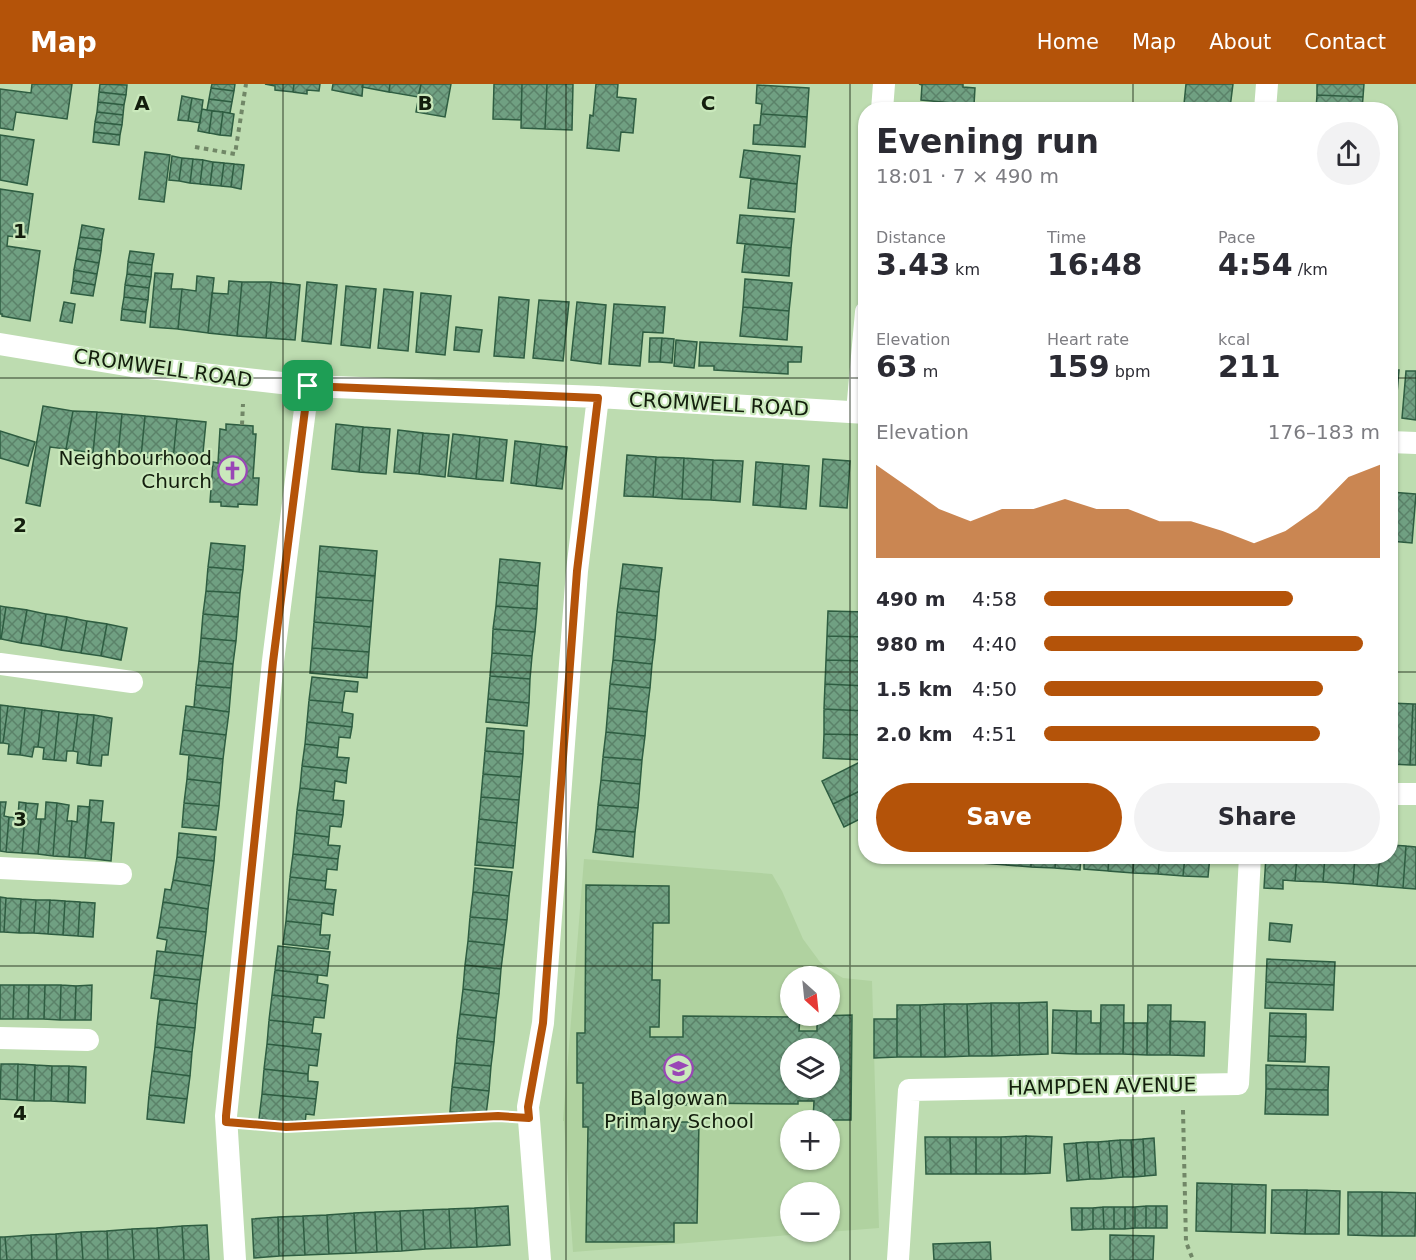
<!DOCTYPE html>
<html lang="en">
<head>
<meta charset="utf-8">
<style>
	:root { --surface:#fff; --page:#f2f2f3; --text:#2b2b33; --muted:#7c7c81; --accent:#b45309 }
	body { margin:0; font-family:"DejaVu Sans",sans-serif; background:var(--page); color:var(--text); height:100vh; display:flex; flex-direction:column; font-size:22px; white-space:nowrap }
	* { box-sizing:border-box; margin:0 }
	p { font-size:20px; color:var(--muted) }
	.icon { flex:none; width:33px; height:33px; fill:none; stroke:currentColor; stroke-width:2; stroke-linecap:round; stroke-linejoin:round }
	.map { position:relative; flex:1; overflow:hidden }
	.drawer { position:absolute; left:858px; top:18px; width:540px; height:762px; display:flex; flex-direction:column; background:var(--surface); border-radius:24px; box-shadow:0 2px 4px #0004 }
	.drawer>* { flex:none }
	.needle { width:39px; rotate:153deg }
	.tools { position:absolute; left:780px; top:882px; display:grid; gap:12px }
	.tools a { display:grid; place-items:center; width:60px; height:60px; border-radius:50%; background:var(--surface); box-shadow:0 2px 4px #0004; font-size:30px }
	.pin { position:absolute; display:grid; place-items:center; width:51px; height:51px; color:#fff; margin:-26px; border-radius:12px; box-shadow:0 3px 9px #0006 }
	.round { display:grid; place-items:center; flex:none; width:63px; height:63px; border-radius:32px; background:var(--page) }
	.overview { display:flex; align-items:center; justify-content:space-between; height:102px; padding:0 18px }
	h1 { font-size:33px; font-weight:800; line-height:45px }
	.figures { display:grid; grid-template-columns:repeat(3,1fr); gap:9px; height:102px; padding:6px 18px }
	.figures div { display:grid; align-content:center }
	.figures b { font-size:30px; font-weight:800 }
	.figures small { font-size:16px; font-weight:400 }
	.figures p { font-size:16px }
	.chart { height:168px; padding:12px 18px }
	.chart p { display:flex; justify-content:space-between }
	.chart svg { width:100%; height:108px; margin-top:6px; fill:var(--accent); opacity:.7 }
	.button { display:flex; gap:12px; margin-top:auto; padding:12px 18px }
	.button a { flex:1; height:69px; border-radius:36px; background:var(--accent); color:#fff; font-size:24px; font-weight:800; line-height:69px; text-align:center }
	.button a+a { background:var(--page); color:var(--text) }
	ul { padding:0 18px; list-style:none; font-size:20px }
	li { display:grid; grid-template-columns:96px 72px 1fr; align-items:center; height:45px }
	li i { height:15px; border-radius:8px; background:var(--accent) }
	header { display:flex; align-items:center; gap:36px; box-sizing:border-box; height:84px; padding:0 30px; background:var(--accent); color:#fff }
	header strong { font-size:28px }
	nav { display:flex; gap:33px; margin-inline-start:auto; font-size:21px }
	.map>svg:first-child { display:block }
	.built { fill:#b0d2a0; fill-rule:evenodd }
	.building { fill:url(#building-cross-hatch); stroke:#2e5d41; stroke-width:1.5; fill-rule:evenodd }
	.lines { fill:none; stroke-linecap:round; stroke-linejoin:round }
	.path { stroke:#718767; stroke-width:4; stroke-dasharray:4.5 4.5; stroke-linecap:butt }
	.street { stroke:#fff; stroke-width:22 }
	.route-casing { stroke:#fff; stroke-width:12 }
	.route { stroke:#b45309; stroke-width:8 }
	.grid { fill:none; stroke:#131e0d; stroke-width:1.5; stroke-opacity:0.55 }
	.labels { text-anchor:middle; stroke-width:4.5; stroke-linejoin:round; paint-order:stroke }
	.street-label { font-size:20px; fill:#131e0d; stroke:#cae9bc }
	.poi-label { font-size:20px; fill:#131e0d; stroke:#cae9bc; text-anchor:end }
	.grid-label { font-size:20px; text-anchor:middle; font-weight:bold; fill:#131e0d; stroke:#cae9bc; stroke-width:4.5; stroke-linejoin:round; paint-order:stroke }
</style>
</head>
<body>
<header>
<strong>Map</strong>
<nav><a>Home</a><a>Map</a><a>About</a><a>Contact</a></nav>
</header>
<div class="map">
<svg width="1416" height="1176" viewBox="0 0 1416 1176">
	<defs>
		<pattern id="building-cross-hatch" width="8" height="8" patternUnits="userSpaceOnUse" patternTransform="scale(1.5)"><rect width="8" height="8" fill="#70a082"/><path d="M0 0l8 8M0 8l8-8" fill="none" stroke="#5b8269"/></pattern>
	</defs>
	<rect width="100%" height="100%" fill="#bddcb0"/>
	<path class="built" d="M584,775L772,790L782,807L803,855L820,878L831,887L843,894L872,897L879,1144L573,1168L564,1037H563ZM790,892H830V932H790ZM790,964H830V1004H790ZM790,1036H830V1076H790ZM790,1108H830V1148H790Z"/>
	<path class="building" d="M32,0H72L67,35L16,28L13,46L0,44V5L31,9Z
		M100,0L127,1L126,11L99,8Z
		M212,0H235L234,7L211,4Z
		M265,0H294L293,8L275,6V2Z
		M294,0H320L319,7L307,6V10L293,8Z
		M333,0H363L362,12L332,6Z
		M363,0H390L389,8L362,3Z
		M390,0H421L418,13L389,8Z
		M421,0H451L445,33L416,28Z
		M494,0H522L521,36L493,35Z
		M522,0H547L545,45L521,44Z
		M547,0H573L572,46L545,45Z
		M596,0H618L617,13L636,15L633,49L621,48L619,67L587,64L590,31L593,32Z
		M919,0H963V3L975,4L974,21L921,16L922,1Z
		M1186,0H1233L1230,24L1184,20Z
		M1317,0H1364L1363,13L1317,11Z
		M757,1L809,4L807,33L761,30L762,20L756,19Z
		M211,4L234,7L232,18L209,15Z
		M99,8L126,11L124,21L98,18Z
		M1317,11L1363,13L1362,26H1316Z
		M182,12L192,14L188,37L178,36Z
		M192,14L203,16L200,39L188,37Z
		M209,15L232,18L230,29L207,26Z
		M98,18L124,21L123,31L97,28Z
		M202,25L212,27L209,49L198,47Z
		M212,27L223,28L220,51L209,49Z
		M97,28L123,31L122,41L95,38Z
		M223,28L234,30L231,52L220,51Z
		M761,30L807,33L805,63L753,60L754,41H760Z
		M95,38L122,41L120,51L94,48Z
		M94,48L120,51L119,61L93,58Z
		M0,51L34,56L27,101L0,96Z
		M744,66L800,72L797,100L740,93Z
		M145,68L170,71L164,118L139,115Z
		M172,72L182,74L179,97L169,96Z
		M182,74L193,75L190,99L179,97Z
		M193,75L203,76L200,100L190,99Z
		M203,76L213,78L210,101L200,100Z
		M213,78L224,79L221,102L210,101Z
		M224,79L234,80L231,103L221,102Z
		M234,80L244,81L241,105L231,103Z
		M751,95L797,100L795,128L748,124Z
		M0,105L33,110L27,154L8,152L7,162L40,167L30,237L2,232V230H0Z
		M740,131L794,135L791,164L737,159Z
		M82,141L104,145L102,156L80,153Z
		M80,153L102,156L101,167L78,164Z
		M745,160L791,164L789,192L742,188Z
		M78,164L101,167L99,179L76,175Z
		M130,167L154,170L152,181L128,178Z
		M76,175L99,179L97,190L74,186Z
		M128,178L152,181L151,193L127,190Z
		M74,186L97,190L95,201L73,197Z
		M155,189L173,190L171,205H182L178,245L150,243Z
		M127,190L151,193L149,204L125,201Z
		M197,192L214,194L208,249L178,245L182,205L196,207Z
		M745,195L792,199L789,227L743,223Z
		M73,197L95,201L93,212L71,209Z
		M229,197L242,198L237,252L208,249L212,209L228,210Z
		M242,198H271L266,254L237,252Z
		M271,198L300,201L295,256L266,254Z
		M307,198L337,201L331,260L302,257Z
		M125,201L149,204L148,216L124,213Z
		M346,202L376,205L370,264L341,261Z
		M384,205L413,208L408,267L378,264Z
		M421,209L451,212L445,271L416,268Z
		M124,213L148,216L146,228L122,225Z
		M499,213L529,216L524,274L494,272Z
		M539,216L569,218L563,277L533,274Z
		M64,218L75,220L72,239L60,237Z
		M577,218L606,221L601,280L571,276Z
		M614,220L665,223L663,249L643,248L640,282L609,280Z
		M743,223L789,227L787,256L740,252Z
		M122,225L146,228L145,239L121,236Z
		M456,243L482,246L479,268L454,266Z
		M650,254H662L660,278H649Z
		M662,254L674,255L672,279L660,278Z
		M676,256L697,258L694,284L674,282Z
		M700,258L802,263L801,278H788V290L714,286V282H699Z
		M1390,270H1394L1393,286H1399L1395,333L1390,332Z
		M1406,287H1416V336L1402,334Z
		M43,322L73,327L66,365L50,363L40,422L26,419Z
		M73,327L97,328L93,369L66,365Z
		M97,328L122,330L118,371L93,369Z
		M122,330L145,332L141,373L118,371Z
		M145,332L177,335L173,376L141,373Z
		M177,335L206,338L202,379L173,376Z
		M226,340L253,342V350H256L253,394H259L257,421L238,420V423L221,422V418H210L213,378L218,379L220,345L226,346Z
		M336,340L363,343L359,388L332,385Z
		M363,343L390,345L386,390L359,388Z
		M398,346L423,349L419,390L394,388Z
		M0,347L35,358L28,382L0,374Z
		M423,349L449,351L445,393L419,390Z
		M453,350L480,353L476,395L448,392Z
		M480,353L507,356L503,397L476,395Z
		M515,357L541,360L536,402L511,399Z
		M541,360L567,363L562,405L536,402Z
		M627,371L656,373L653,413L624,412Z
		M656,373L684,374L682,415L653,413Z
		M684,374L713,376L711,416L682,415Z
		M823,375L850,377L847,424L820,422Z
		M713,376L743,377L740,418L711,416Z
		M756,378L783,380L780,423L753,421Z
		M783,380L809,382L806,425L780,423Z
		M866,387V434L861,433Z
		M1390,408L1416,410L1412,459L1390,457Z
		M211,459L245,462L243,486L208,483Z
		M320,462L377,467L375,492L318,487Z
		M500,475L540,479L538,502L498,498Z
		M623,480L662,484L659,508L620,504Z
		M208,483L243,486L240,509L206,507Z
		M318,487L375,492L373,517L316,513Z
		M498,498L538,502L537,525L496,522Z
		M620,504L659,508L657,532L617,528Z
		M206,507L240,509L238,533L203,530Z
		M316,513L373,517L371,543L314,538Z
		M0,522L6,523L1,555H0Z
		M496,522L537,525L535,548L493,545Z
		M6,523L27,526L21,559L1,555Z
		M27,526L46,530L41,562L21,559Z
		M828,527L866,528V553L827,552Z
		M617,528L657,532L655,556L615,552Z
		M46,530L67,533L61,566L41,562Z
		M203,530L238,533L236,557L201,554Z
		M67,533L87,537L81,569L61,566Z
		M87,537L107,540L101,572L81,569Z
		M314,538L371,543L369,568L312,564Z
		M107,540L127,544L121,576L101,572Z
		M493,545L535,548L532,572L492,569Z
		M615,552L655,556L652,580L613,576Z
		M827,552L866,553V577L826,576Z
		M201,554L236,557L233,580L199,577Z
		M312,564L369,568L367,594L310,589Z
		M492,569L532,572L530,595L490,592Z
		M613,576L652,580L650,604L610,600Z
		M826,576L866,577V602L825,600Z
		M199,577L233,580L231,604L196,601Z
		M490,592L530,595L529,619L488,615Z
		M312,593L358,598L357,608L345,607L343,619L309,616Z
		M610,600L650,604L647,628L608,624Z
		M825,600L866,602V627L824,625Z
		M196,601L231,604L229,628L194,623Z
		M488,615L529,619L527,642L486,638Z
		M309,616L343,619L342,628L353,630L352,643L307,638Z
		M1390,619L1413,620L1410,681L1390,680Z
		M1413,620H1416V681H1410Z
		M0,621L8,622L3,659H0Z
		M8,622L25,624L20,671L8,670L9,660L3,659Z
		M186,622L229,628L226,651L183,646Z
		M25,624L42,626L38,663H34L32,673L20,671Z
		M608,624L647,628L645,652L606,648Z
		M824,625L866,627L865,651L824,650Z
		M42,626L59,628L54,676L43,675L44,664L38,663Z
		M59,628L78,630L73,667H67L66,677L54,676Z
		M78,630L94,631L89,681L77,679L78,668L73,667Z
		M94,631L112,634L108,671H102L101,682L89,681Z
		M307,638L352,643L350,654L339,653L338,664L305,660Z
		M487,644L524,647L523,670L485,667Z
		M183,646L226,651L223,675L180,670Z
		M606,648L645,652L642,676L603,673Z
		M824,650L865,651L864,676L823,674Z
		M305,660L338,664L337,673L349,674L347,687L302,682Z
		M485,667L523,670L521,693L483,690Z
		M189,671L223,675L221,699L187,695Z
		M603,673L642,676L640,700L601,696Z
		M862,677L866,683V704L833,720L822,697Z
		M302,682L347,687L346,699L335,697L334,708L300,704Z
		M483,690L521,693L519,716L481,713Z
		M187,695L221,699L219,722L184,719Z
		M601,696L640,700L638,724L598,721Z
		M300,704L334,708L333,716L344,717L343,731L297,726Z
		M866,704V732L844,743L833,720Z
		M481,713L519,716L517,739L479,735Z
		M90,716L103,717L101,738L114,739L111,777L85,774Z
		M0,718H6L4,732L9,733L6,768L0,767Z
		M19,718L26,719L22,769L6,768L9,733L18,734Z
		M46,718L57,719L53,772L38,770L41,735H45Z
		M26,719L38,720L36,735H41L38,770L22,769Z
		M57,719L69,721L67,737H72L69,773L53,772Z
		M184,719L219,722L216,746L182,743Z
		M598,721L638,724L635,748L596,745Z
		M78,722L90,723L85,774L69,773L72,737L77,738Z
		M297,726L343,731L341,743L330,742L329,753L295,749Z
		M479,735L517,739L515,762L477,758Z
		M596,745L635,748L633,773L593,768Z
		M179,749L216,753L214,777L177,773Z
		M295,749L329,753L328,761L340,762L338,775L293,770Z
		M477,758L515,762L513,784L475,781Z
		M1390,761L1406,762L1403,804L1377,802L1380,772H1390Z
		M1406,762L1416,763V805L1403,804Z
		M293,770L338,775L337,786L327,785L326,797L290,793Z
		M932,772H957L956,777L932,776Z
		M957,772H982L981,779L956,777Z
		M982,772H1007L1006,781L981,779Z
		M1007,772H1031V783L1006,781Z
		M1031,772H1056L1055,784L1031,783Z
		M1056,772H1081L1080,786L1055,784Z
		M1084,772H1109L1108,787L1084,785Z
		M1109,772H1134L1133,789L1108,787Z
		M1134,772H1160L1158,790L1133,789Z
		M1160,772H1185L1183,792L1158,790Z
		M1185,772H1210L1208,793L1183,792Z
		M1266,772H1297L1295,797L1283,796V805L1264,804Z
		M1297,772H1325L1323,798L1295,797Z
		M1325,772H1355L1353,800L1323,798Z
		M1355,772H1380L1377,802L1353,800Z
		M177,773L214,777L211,802L173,796Z
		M475,784L512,788L509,812L473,808Z
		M290,793L326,797L325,805L336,806L334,820L288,815Z
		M173,796L211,802L208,825L163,818L165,805L171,806Z
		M586,801L669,802V839H653L652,896H660L659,943H650V953H683V932L800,933L799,947H817V932L852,931L851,1036H813L814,1017H798V1020L686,1019V1021H645V1038H699L697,1139H674V1158H586L588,1043H583V999H577V949H585ZM790,964H830V1004H790Z
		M473,808L509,812L507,836L470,833Z
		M0,813L6,814L4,848H0Z
		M6,814L21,815L19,849L4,848Z
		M21,815L36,816L34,849H19Z
		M288,815L334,820L333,831L322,829L321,841L286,837Z
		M36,816H50L48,850L34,849Z
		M50,816L65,817L63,851L48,850Z
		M65,817L80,818L78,852L63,851Z
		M80,818L95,819L93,853L78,852Z
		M163,818L208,825L206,848L159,843Z
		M470,833L507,836L504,861L468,857Z
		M286,837L321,841L320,851H330L328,865L283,860Z
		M1270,839L1292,841L1290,858L1269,856Z
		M159,843L206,848L203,872L165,868L167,856L157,854Z
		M468,857L504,861L501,885L465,881Z
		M278,862L330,868L327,892L275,886Z
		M157,867L203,872L200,896L154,891Z
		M1267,875L1335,878L1334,901L1266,898Z
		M465,881L501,885L499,910L463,905Z
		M275,886L318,891L317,899L328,901L326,917L272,911Z
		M154,891L200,896L197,920L151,914Z
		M1266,898L1334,901L1333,926L1265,924Z
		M0,901H14L13,935H0Z
		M14,901H29L28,935H13Z
		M29,901H45L44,935H28Z
		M45,901H61L60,936L44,935Z
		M61,901L76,902L75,936H60Z
		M92,901L91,936H75L76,902Z
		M463,905L499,910L496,934L460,930Z
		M272,911L326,917L324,934L314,933L313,941L269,936Z
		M160,915L197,920L195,944L157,940Z
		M1047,918L1048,970L1020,971L1019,919Z
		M991,919H1019L1020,971L992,972Z
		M991,919L992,972H969L967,920Z
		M944,920H967L969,972L945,973Z
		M944,920L945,973H921L920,921Z
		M897,921H920L921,973H897Z
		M1101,921H1124L1123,970H1100Z
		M1148,921H1171L1170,971H1147Z
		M1053,926L1077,927L1076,970L1052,969Z
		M1077,927H1091V939H1101L1100,970H1076Z
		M1270,929L1306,930V953L1269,952Z
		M460,930L496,934L494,958L457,954Z
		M874,935H897V973L874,974Z
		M269,936L313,941L312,949L321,950L319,966L267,960Z
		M1170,937L1205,938L1204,972L1170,971Z
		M1124,939H1147V971L1123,970Z
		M157,940L195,944L192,968L155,963Z
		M1269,952L1306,953L1305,978L1268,977Z
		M457,954L494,958L491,982L455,979Z
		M267,960L319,966L317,982L309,981L308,990L264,985Z
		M155,963L192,968L190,992L152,987Z
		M455,979L491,982L489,1007L452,1003Z
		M1,980H18L17,1016L0,1015Z
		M18,980L35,981L34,1017L17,1016Z
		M35,981L52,982L51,1017H34Z
		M1266,981L1329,983L1328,1006L1266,1005Z
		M52,982H69L68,1018L51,1017Z
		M69,982L86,983L85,1019L68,1018Z
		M264,985L308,990V997L318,998L316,1015L262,1010Z
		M152,987L190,992L187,1015L149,1011Z
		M452,1003L489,1007L486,1031L450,1028Z
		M1266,1005L1328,1006V1031L1265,1030Z
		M262,1010L316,1015L314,1031L306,1030L305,1040L259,1035Z
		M149,1011L187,1015L184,1039L147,1035Z
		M1026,1052L1052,1053L1050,1089L1025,1090Z
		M1026,1052L1025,1090H1001V1053Z
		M925,1053H950L951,1090H926Z
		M950,1053H976V1090H951Z
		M976,1053H1001V1090H976Z
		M1154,1054L1156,1091L1145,1092L1143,1055Z
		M1143,1055L1145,1092L1134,1093L1131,1056Z
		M1120,1056H1131L1134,1093H1123Z
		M1120,1056L1123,1093L1112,1094L1109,1057Z
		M1109,1057L1112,1094L1101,1095L1098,1058Z
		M1087,1058H1098L1101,1095H1090Z
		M1087,1058L1090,1095L1079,1096L1076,1059Z
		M1076,1059L1079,1096L1067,1097L1064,1060Z
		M1197,1099L1232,1100L1231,1148L1196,1147Z
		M1232,1100L1266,1101L1265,1149L1231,1148Z
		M1272,1106H1307L1305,1150L1271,1149Z
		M1307,1106L1340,1107L1339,1150H1305Z
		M1348,1108H1382V1152L1348,1151Z
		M1382,1108L1416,1109L1415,1152H1382Z
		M508,1122L510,1161L477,1163L475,1124Z
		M1146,1122H1156V1144H1146Z
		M1146,1122V1144H1135V1123Z
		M1156,1122H1167V1144H1156Z
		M1103,1123H1114V1145H1104Z
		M1103,1123L1104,1145H1093V1124Z
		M1114,1123H1125V1145H1114Z
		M1125,1123H1135V1144L1125,1145Z
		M475,1124L477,1163L451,1164L449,1125Z
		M1071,1124H1082V1146H1072Z
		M1082,1124H1093V1145L1082,1146Z
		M449,1125L451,1164L425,1165L423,1126Z
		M423,1126L425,1165L402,1167L400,1127Z
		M400,1127L402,1167L377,1168L375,1128Z
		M375,1128L377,1168L356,1169L354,1129Z
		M354,1129L356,1169L329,1170L327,1131Z
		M327,1131L329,1170L305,1171L303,1132Z
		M303,1132L305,1171L279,1172L278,1133Z
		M278,1133L279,1172L254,1174L252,1135Z
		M207,1141L209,1176H184L182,1142Z
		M182,1142L184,1176H159L157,1144Z
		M157,1144L159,1176H134L132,1145Z
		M132,1145L134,1176H108L107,1147Z
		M107,1147L108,1176H83L81,1148Z
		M81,1148L83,1176H57L56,1150Z
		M56,1150L57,1176H32L31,1151Z
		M31,1151L32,1176H7L5,1153Z
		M1110,1151L1154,1152L1153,1176H1110Z
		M0,1153H5L7,1176H0Z
		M990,1158L991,1176H934L933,1160Z"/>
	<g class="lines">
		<path class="path" d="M195,63L235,70L246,0
			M242,341L243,320
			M1183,1026L1186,1158L1193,1176
			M251,1040L286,1043L504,1032"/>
		<path class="street" d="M882,26L884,0
			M1265,26L1267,0
			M0,260L132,282L308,302L598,313L866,329
			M857,328L866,228
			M1390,358L1416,359
			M0,580L132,598
			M1390,710H1416
			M0,784L121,790
			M0,954L88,956
			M235,1176L226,1032L273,577L308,302
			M540,1176L528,1023L543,939L577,487L598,313
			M898,1176L909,1006L1238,1000L1250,772"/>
	</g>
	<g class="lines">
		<defs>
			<path id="route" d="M308,302L598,314L577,487L543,939L528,1023L529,1034L498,1032L286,1043L226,1038V1032L273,578Z"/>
		</defs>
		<use href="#route" class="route-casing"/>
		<use href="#route" class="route"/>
	</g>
	<path class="grid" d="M283,0V1176M566,0V1176M850,0V1176M1133,0V26M0,294H866M1390,294H1416M0,588H866M1390,588H1416M1133,772V1176M0,882H1416"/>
	<defs>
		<symbol id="church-ring" viewBox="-11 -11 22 22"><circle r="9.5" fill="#cae9bc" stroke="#9947b6" stroke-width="1.5"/><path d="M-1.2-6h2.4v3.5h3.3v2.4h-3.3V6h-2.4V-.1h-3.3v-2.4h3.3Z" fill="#9947b6"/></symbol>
		<symbol id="school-ring" viewBox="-11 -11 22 22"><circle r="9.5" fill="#cae9bc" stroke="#9947b6" stroke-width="1.5"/><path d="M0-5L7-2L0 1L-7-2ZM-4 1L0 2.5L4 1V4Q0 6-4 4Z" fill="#9947b6"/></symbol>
	</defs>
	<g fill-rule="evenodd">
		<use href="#church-ring" x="216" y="370" width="33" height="33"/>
		<use href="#school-ring" x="662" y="968" width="33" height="33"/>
	</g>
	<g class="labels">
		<g class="street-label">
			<text transform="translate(163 284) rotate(8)" y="7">CROMWELL ROAD</text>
			<text transform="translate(719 320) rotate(3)" y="7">CROMWELL ROAD</text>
			<text transform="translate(1102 1002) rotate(-1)" y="7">HAMPDEN AVENUE</text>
		</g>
		<g class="poi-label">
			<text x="212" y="381">Neighbourhood<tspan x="212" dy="23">Church</tspan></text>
			<text x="679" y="1021" text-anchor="middle">Balgowan<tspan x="679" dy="23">Primary School</tspan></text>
		</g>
	</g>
	<g class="grid-label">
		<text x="142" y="26">A</text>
		<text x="425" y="26">B</text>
		<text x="708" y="26">C</text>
		<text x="20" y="154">1</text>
		<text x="20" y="448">2</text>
		<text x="20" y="742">3</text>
		<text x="20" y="1036">4</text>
	</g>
</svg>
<div class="tools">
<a><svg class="needle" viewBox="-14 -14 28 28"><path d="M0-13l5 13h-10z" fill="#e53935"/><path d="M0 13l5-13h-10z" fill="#7c7c81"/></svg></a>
<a><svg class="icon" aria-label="layers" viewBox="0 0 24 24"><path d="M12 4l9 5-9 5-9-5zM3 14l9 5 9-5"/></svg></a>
<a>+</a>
<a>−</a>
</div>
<div class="pin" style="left:308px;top:302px;background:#1e9e55"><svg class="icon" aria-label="arrive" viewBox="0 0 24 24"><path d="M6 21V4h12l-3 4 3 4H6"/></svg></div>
<section class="drawer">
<div class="overview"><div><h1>Evening run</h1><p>18:01 · 7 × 490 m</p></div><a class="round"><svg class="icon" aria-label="share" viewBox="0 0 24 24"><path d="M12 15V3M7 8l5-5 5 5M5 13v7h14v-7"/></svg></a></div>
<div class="figures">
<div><p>Distance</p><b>3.43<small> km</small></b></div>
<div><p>Time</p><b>16:48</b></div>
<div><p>Pace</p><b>4:54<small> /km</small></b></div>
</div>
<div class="figures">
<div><p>Elevation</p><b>63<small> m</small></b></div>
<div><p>Heart rate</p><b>159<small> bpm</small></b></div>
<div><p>kcal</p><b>211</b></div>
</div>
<div class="chart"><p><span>Elevation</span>176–183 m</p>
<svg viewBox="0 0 160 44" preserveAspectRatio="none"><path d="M0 44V6L10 15L20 24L30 29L40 24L50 24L60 20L70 24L80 24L90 29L100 29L110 33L120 38L130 33L140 24L150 11L160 6V44z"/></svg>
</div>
<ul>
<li><b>490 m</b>4:58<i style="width:74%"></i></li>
<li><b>980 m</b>4:40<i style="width:95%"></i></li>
<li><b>1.5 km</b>4:50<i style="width:83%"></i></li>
<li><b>2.0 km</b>4:51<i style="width:82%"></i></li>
</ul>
<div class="button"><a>Save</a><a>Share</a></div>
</section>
</div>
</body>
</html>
